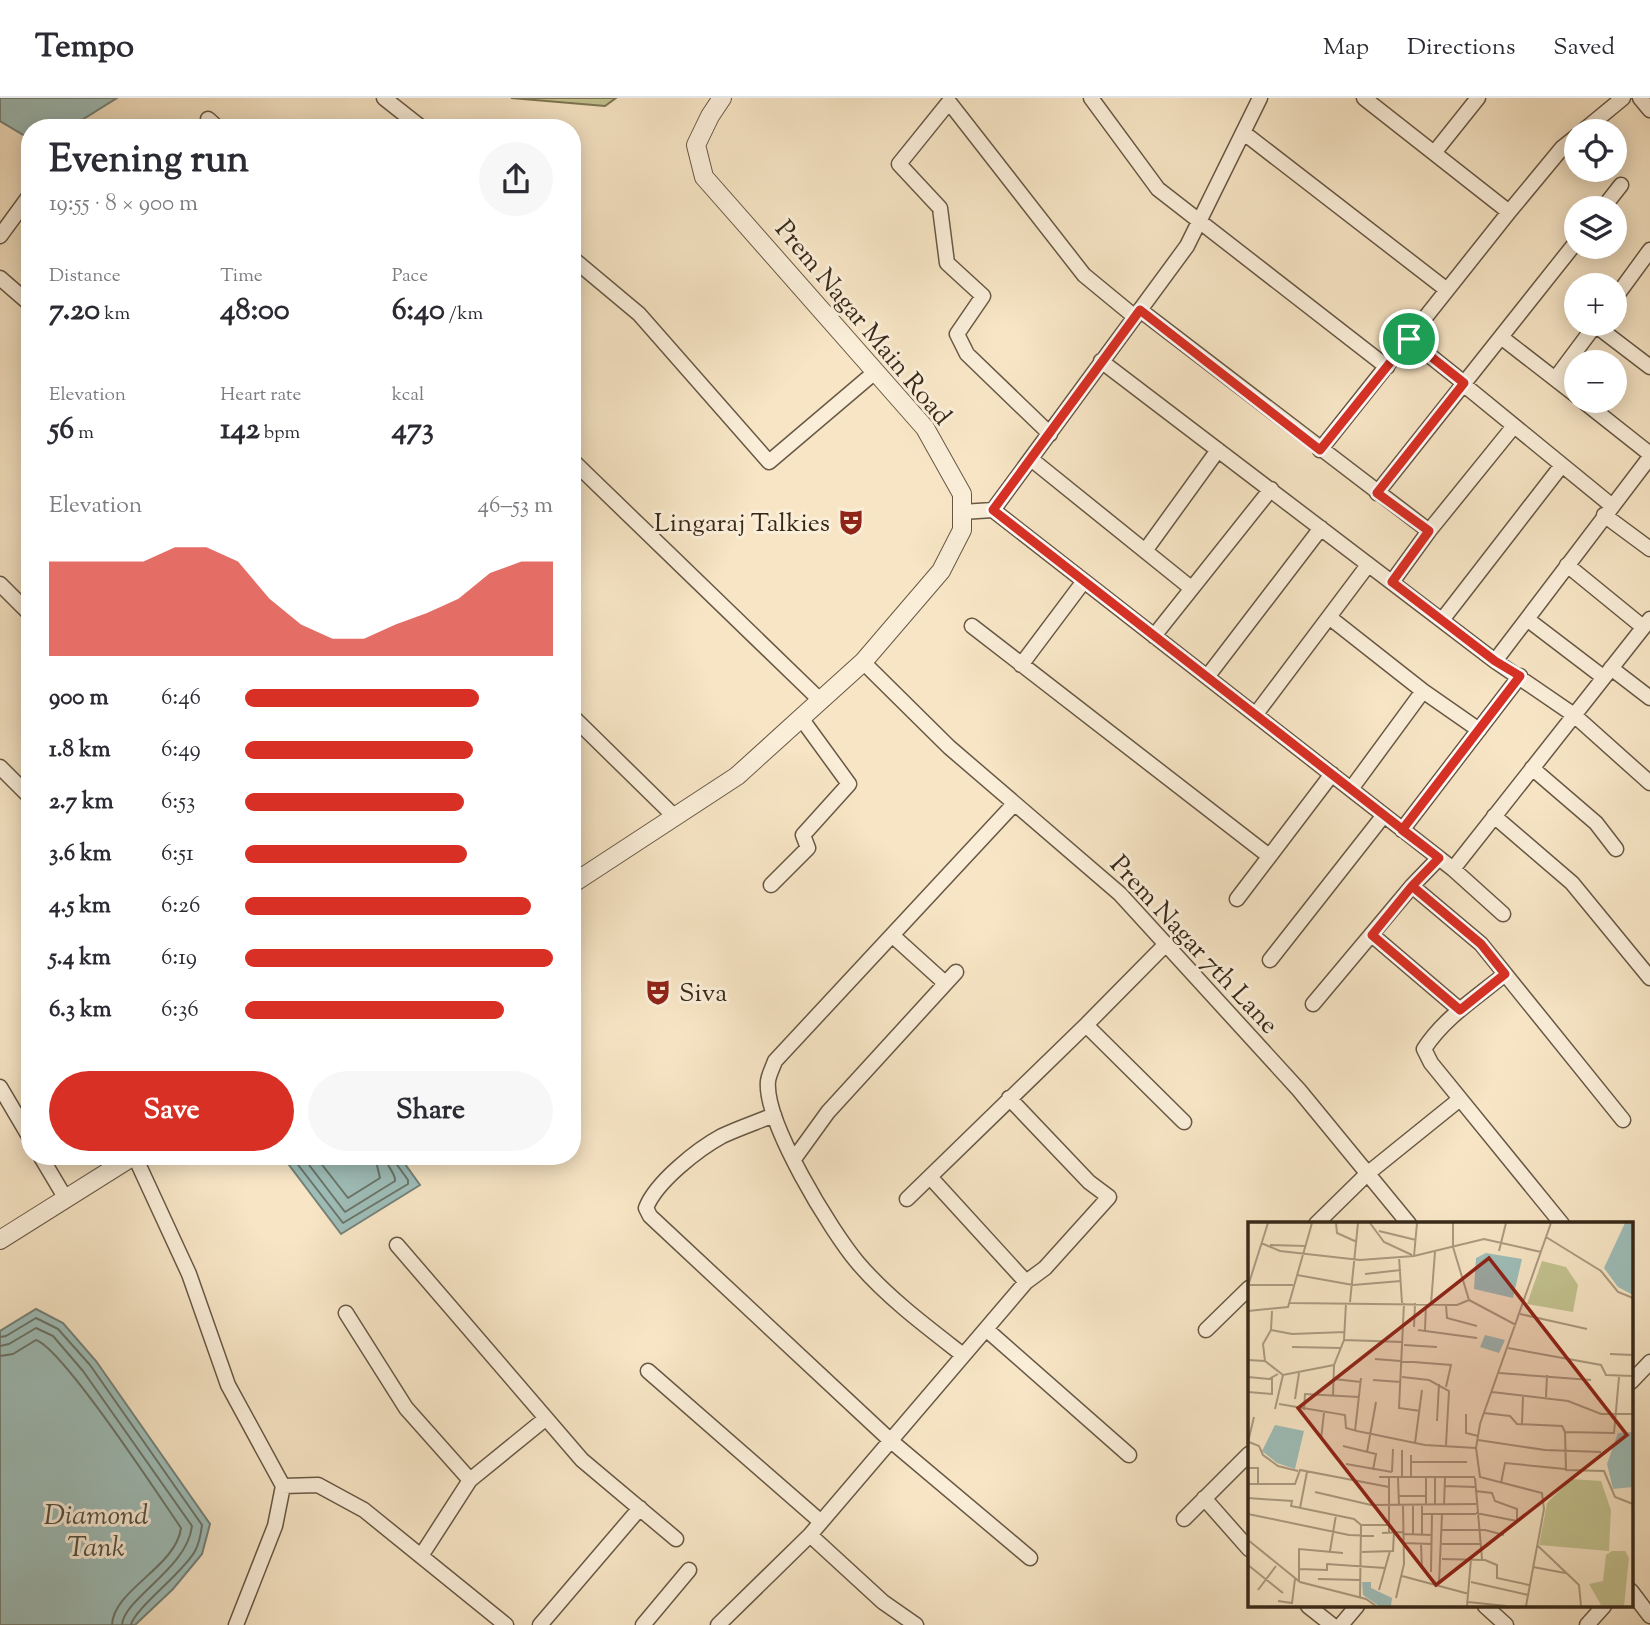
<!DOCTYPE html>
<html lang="en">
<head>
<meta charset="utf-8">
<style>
	:root { --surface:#fff; --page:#f7f7f7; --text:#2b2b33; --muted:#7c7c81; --line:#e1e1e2; --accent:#d93025 }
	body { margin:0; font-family:"Sorts Mill Goudy",serif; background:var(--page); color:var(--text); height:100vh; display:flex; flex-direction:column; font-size:26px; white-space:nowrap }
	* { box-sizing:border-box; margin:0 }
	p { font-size:23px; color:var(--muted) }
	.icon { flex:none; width:38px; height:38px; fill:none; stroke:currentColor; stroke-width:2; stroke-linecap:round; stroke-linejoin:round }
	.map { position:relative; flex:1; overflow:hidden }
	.panel { position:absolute; left:21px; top:21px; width:560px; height:1046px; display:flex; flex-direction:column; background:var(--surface); border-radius:28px; box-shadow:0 4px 18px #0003 }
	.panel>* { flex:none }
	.controls { position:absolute; left:1564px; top:21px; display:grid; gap:14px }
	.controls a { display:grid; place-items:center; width:63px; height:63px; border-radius:50%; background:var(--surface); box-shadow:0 4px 18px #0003; font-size:35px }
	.pin { position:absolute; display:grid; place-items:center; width:60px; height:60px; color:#fff; margin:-30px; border:4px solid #fff; border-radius:50%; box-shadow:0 2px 7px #0007 }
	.round { display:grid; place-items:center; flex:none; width:74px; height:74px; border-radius:37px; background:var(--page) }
	.head { display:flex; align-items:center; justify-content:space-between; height:119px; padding:0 28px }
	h1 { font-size:38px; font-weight:700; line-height:52px }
	.metrics { display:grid; grid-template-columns:repeat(3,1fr); gap:10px; height:119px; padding:7px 28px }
	.metrics div { display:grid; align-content:center }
	.metrics b { font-size:30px; font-weight:700 }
	.metrics small { font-size:19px; font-weight:400 }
	.metrics p { font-size:19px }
	.chart { height:196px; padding:14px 28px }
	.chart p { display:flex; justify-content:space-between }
	.chart svg { width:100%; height:126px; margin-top:7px; fill:var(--accent); opacity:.7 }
	.button { display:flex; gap:14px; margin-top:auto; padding:14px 28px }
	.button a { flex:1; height:80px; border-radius:42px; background:var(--accent); color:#fff; font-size:28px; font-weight:700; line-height:80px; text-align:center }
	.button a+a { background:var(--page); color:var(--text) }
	ul { padding:0 28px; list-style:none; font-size:23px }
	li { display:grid; grid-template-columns:112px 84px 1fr; align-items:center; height:52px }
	li i { height:18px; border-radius:9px; background:var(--accent) }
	header { display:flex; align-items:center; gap:42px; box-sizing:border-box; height:98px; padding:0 35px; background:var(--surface); border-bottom:2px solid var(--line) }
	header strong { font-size:33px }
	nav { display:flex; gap:38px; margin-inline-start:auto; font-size:24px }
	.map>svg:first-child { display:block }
	.green { fill:#c3c390; stroke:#7e7654; stroke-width:2 }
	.water { fill:#9ebeb9; stroke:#758279; stroke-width:2 }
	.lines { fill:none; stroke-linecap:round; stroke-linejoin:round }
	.shore { stroke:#6b7469; stroke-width:2 }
	.minor-casing { stroke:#685844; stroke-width:17 }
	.tertiary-casing { stroke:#685844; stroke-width:20 }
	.minor { stroke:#faeed9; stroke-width:14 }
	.tertiary { stroke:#faeed9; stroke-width:18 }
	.route-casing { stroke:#fff; stroke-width:14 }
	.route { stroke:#d93025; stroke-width:9 }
	.labels { text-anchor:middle; stroke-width:6; stroke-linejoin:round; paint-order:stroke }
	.street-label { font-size:26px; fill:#382919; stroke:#faeed9 }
	.poi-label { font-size:26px; fill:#382919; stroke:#faeed9; text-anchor:end }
	.water-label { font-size:28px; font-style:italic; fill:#524e41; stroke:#faeed9 }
	.inset-road { fill:none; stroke:#ab9a80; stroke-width:2 }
	.view { fill:#8f2418; fill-opacity:0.15; stroke:#8f2418; stroke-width:3.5 }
	.inset-edge { fill:none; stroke:#382919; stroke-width:3.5 }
</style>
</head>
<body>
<header>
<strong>Tempo</strong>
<nav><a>Map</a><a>Directions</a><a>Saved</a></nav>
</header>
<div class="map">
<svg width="1650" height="1527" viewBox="0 0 1650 1527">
	<rect width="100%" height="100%" fill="#f7e5c5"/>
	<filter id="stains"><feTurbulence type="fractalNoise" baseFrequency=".00286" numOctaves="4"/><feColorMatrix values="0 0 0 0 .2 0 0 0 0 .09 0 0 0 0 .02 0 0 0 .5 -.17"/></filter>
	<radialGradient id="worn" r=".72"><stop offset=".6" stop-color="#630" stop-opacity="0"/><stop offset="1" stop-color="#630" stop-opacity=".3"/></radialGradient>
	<path class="green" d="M511,0H616L605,8Z"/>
	<path class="water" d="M0,0H117L69,30H30V41L0,23Z
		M283,1059H400L420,1087L341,1136Z
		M36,1211L63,1225L96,1263L210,1426L202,1456L173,1491L135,1527H0V1233Z"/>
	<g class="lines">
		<path class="shore" d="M292,1059L343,1125L408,1086V1082L395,1064V1059
			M303,1059L345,1114L395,1083C396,1075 386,1069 386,1059
			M316,1059L348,1100L380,1080L375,1059
			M0,1239L6,1238L36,1220L58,1231L90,1267L202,1427C201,1435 199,1446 195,1453C185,1473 133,1512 131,1527
			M0,1248L9,1246L36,1230L53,1238L83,1273L192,1428C187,1471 124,1500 122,1527
			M0,1258L13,1256L36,1242C63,1251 159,1398 181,1430C176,1469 113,1492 112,1527"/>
		<defs>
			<path id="minor" d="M384,0L422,30
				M1091,0L1158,91L1387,269
				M1364,0L1509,114
				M1640,0L1650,12
				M208,21L218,30
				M1583,33L1623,0
				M1244,35L1447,192
				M1434,55L1478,0
				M1603,110L1621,87
				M0,138L30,97
				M572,160L639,216L769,364L875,274
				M0,180L30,206
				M1615,200L1650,152
				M1140,212L1429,433
				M1595,227L1650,269
				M1501,239L1577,298
				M1409,241L1464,285
				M1101,263L1495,563L1574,617L1650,685
				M1555,281L1596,226
				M1463,286L1611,407
				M1583,303L1650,356
				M1050,336L967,256L957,236L983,198L947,165L940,110L899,66L949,4L1084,177L1135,219
				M1320,352L1509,114L1562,50L1577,38
				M1031,361L1191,490
				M572,362L820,602
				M1377,395L1577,143
				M993,412L1453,771L1503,816
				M962,414L993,412L1187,148L1260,0
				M1604,417L1650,451
				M1145,453L1218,352
				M1567,467L1643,529
				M1392,484L1429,433L1514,328
				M0,486L30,516
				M1329,519L1423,593L1479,632
				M1527,521L1603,579
				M1442,522L1562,367
				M972,528L1269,758
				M1154,538L1271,391
				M1495,563L1650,359
				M863,564L949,649L1120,796L1299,992L1409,1126
				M1021,567L1084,483
				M1611,570L1650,600
				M1207,579L1321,430
				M1256,616L1368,467
				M572,618L675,719
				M0,669L30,699
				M1532,670L1596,725L1616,751
				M1351,691L1423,593
				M1494,718L1572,785L1650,880
				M1402,732L1520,578
				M1453,771L1650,521
				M771,787L808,750L803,737L849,686L801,620
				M1412,788L1481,846L1623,1022
				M1237,801L1332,676
				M1372,837L1460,912
				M893,838L945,885
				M1270,862L1384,717
				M1505,876C1477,899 1444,920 1424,951L1431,965L1562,1126
				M1313,906L1412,788L1439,760
				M1086,927L1184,1024
				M0,989L30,1040
				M774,1017C757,1024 739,1030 722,1038C698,1051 656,1084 646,1110L650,1118L891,1343L1030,1460
				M41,1059L66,1101
				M135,1059L189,1176L228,1287L283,1388L275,1428L236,1527
				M794,1061L828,1014L956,874
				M931,1080L1026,1184
				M907,1101L1086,927L1166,846
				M1316,1126L1367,1076L1460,1001
				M397,1147L582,1362L676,1441
				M346,1215L406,1310L470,1382L421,1458
				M987,1232L1129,1357
				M1206,1232L1249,1190
				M963,1257C927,1229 888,1200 858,1165C831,1133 764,1024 768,983C769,976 773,969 775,963L1014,706
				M648,1273L821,1424
				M1631,1284L1650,1264
				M470,1382L545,1321
				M283,1388L318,1387L364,1412L506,1527
				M1204,1400L1249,1451
				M1184,1421L1249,1356
				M810,1437L883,1504L916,1527
				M1631,1493L1650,1518
				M1308,1508L1332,1527
				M1485,1508L1506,1527
				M540,1527L640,1410
				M643,1527L689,1472
				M718,1527L810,1437L1026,1184L1045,1170L1109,1099L1089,1084L1009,1000
				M1341,1527L1357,1508
				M1587,1527L1604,1508"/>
			<path id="tertiary" d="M572,786L737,678L801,620L863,564L941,473L962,432V396L925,330L704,79L696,47L710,18L722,0
				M0,1142L132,1059"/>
		</defs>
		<use href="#minor" class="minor-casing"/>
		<use href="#tertiary" class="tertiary-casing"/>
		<use href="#minor" class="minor"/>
		<use href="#tertiary" class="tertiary"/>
	</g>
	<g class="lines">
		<defs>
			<path id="route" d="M1409,241L1320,352L1140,212L993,412L1384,717L1439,760L1412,788L1481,846L1505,876L1460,912L1372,837L1412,788L1439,760L1402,732L1520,578L1495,563L1392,484L1429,433L1377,395L1464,285L1409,241"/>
		</defs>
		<use href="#route" class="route-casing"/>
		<use href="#route" class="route"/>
	</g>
	<defs>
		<symbol id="theatre-bare" viewBox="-9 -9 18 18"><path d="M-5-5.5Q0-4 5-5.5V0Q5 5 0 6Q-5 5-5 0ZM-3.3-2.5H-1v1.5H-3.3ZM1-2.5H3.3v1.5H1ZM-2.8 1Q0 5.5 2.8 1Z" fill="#8f2418" stroke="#faeed9" stroke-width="2.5" paint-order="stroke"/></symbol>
	</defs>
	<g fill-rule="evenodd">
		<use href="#theatre-bare" x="832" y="405" width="38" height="38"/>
		<use href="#theatre-bare" x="639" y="875" width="38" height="38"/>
	</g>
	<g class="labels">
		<g class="street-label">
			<text transform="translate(864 224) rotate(50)" y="9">Prem Nagar Main Road</text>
			<text transform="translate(1195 846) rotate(47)" y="9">Prem Nagar 7th Lane</text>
		</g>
		<g class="poi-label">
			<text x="830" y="433">Lingaraj Talkies</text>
			<text x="679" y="903" text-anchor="start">Siva</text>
		</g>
		<g class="water-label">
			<text x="96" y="1426">Diamond<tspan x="96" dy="32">Tank</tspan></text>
		</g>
	</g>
	<g transform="translate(1248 1124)">
		<rect width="385" height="385" fill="#f7e5c5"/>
		<path d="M294,39L318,45L330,63L325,90L279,82ZM323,257L353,259L363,288L361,329L291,323L299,281ZM364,329H377L381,336L376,384L353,383L341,362L355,359L358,333Z" fill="#c3c390"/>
		<path d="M377,1H385V73L370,65L356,46ZM238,31L274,37L265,76L226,67L228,36ZM237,113L257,118L251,131L232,125ZM27,203L56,209L47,247L29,241L14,229ZM385,210V265L365,267L359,242L370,211ZM114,360H123V366L144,376L143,384H131L115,373Z" fill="#9ebeb9"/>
		<path class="inset-road" d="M88,1L89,11L109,20M122,1L136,20L164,33M205,1V25L221,78L268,103M131,9L168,18M298,15L353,49L370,70L385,76M13,21L32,29L112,38L166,34L236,17L293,30M22,23L58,24M251,29L258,1M166,34L169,1M151,35L154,81M117,52L153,48M49,53L105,63L153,59M2,63H45M0,64L20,1M102,80L110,1M42,81L209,83L221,78M156,81L151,186L172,189M183,82L187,30M198,83L199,96L229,104M0,89L40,85L64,1M272,92L339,107M166,105L167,81M23,108L44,112L97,110M170,108L229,116M177,108L178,82M96,118L155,120M156,123L189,125M44,125L93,126M260,126L353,143L358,153L385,154M362,132L385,133M127,137L203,143L198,165M0,138L17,139L35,153L86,143M17,139L15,122L23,108L24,89M251,151L343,158M0,155L21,157L30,152M154,155L181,158L201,169L198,223M86,157L113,160M125,158L153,160M0,170L24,172V156M244,170L320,179L353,192H385M85,174L86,143L96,118L98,81M298,175L299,153M47,177L51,151M31,182L97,193L98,206L109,209L177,223L228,226M27,187L35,153M56,188L57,172L111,175M236,191L262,194L269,202L314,204L317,210M218,192V211L230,214M189,199L191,162M274,202L275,174M107,209L113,156M317,210L318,248L356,249L367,275L385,282M317,210L366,211L371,155M73,217L76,191M230,218L297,228L353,230M0,220L6,195M1,220L11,224L15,233L30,244L50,249M167,221L174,168M95,224L128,232L125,248M119,230L128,180M163,233V256M163,240H219M98,242L144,250M0,246H10V262M144,250L145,227M131,255H227M141,256V310M150,256L151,284M154,256V228M178,256V283M187,256V283M227,256L234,337M253,261L257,241L317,247M0,262H47L52,248L141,265M197,264L227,265M227,269L244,271L247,279L269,287V299L228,291M67,270L123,283L228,282M150,274H178M0,276L44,279L43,284L106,297L113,303L112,376M165,283V312M174,283V312M196,283L197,256M52,286L59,250M0,292L101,313L126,314M174,292H228M113,303H141M194,308H237L256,313M134,311L155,310M155,312L184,313M0,318L52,360L118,377L128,384M155,321L183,322M173,322L174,347M194,322H232M289,323L331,363L333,384M82,329L88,293M114,330L145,329L146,310M194,337L237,338L249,343V356L281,363M0,343L35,371M285,345L317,351M51,347L79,348V342L137,346M183,350L184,292M154,354L221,372M70,357L112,358M51,359V327L95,331M223,360L280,373M191,362L194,292M10,368L28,344M131,368L142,329M148,376L156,342L155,283M30,379L44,381L47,357M220,380L258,384M219,384L223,337M278,384L296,287L294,271L232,255L228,226L232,202L303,1"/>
		<path class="view" d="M241,36L379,213L188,363L50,186Z"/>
		<rect width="385" height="385" class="inset-edge"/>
	</g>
	<rect width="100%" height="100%" filter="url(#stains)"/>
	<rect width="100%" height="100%" fill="url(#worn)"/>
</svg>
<div class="controls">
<a><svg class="icon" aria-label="locate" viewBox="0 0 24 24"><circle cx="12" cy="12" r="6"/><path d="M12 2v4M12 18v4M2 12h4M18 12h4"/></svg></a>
<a><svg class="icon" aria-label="layers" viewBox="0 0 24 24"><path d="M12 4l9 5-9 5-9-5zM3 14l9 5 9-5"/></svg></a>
<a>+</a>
<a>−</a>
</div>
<div class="pin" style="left:1409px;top:241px;background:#1e9e55"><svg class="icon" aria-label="arrive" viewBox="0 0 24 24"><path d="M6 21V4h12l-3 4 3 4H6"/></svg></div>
<section class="panel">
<div class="head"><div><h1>Evening run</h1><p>19:55 · 8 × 900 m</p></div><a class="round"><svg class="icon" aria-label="share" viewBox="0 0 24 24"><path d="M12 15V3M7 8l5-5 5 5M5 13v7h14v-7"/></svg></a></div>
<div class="metrics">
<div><p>Distance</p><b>7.20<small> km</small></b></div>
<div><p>Time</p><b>48:00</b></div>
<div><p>Pace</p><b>6:40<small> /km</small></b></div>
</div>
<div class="metrics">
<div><p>Elevation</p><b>56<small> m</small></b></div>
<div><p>Heart rate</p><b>142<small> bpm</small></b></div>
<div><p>kcal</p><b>473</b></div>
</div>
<div class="chart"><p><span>Elevation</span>46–53 m</p>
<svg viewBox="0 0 160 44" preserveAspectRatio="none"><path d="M0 44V11L10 11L20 11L30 11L40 6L50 6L60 11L70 24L80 33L90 38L100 38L110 33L120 29L130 24L140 15L150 11L160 11V44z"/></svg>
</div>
<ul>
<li><b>900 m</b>6:46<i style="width:76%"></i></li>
<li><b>1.8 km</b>6:49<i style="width:74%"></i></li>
<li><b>2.7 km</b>6:53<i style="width:71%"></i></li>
<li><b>3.6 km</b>6:51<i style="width:72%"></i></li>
<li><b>4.5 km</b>6:26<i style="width:93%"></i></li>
<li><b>5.4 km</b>6:19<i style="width:100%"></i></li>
<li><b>6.3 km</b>6:36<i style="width:84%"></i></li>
</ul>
<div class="button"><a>Save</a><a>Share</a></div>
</section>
</div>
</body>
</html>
